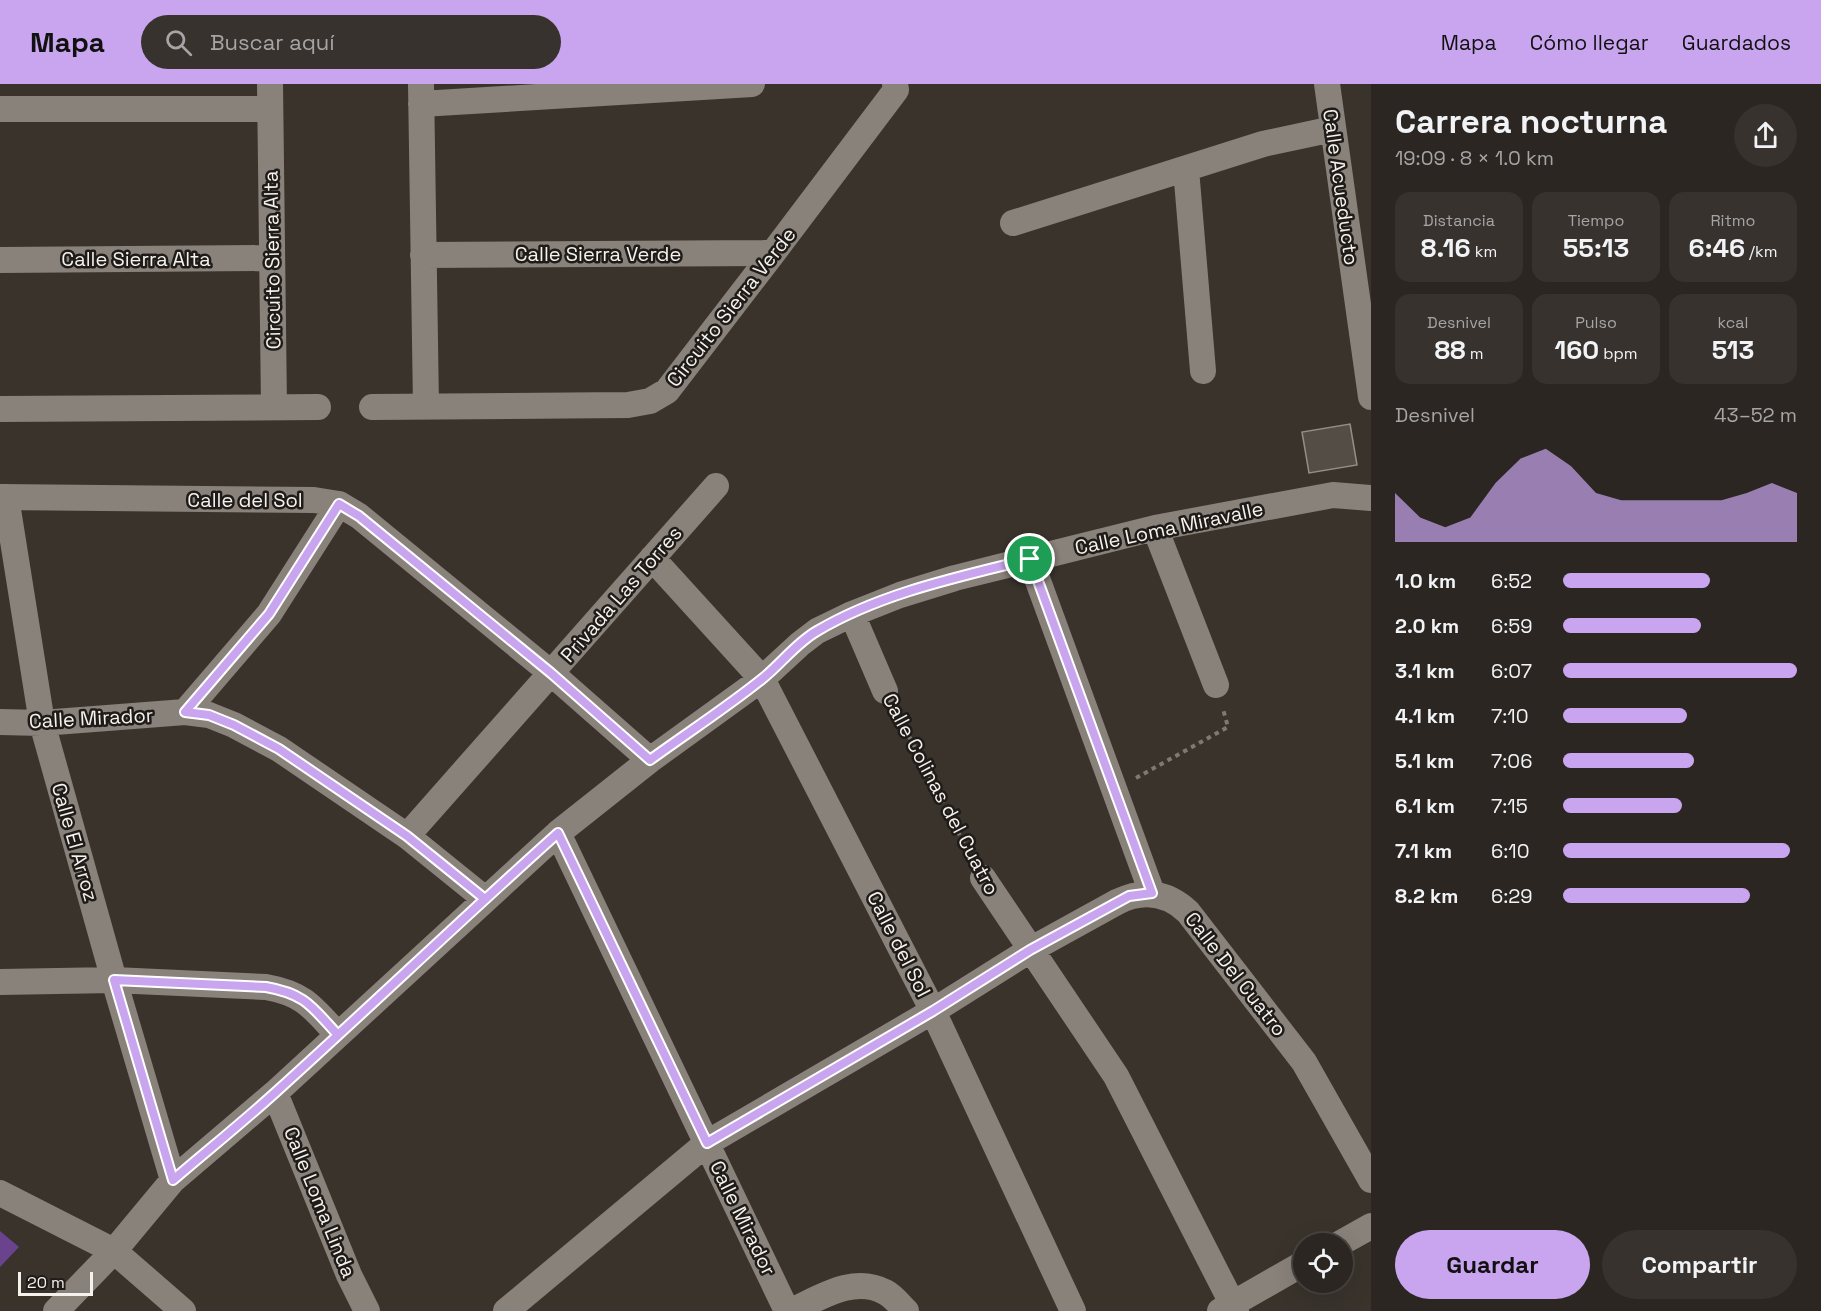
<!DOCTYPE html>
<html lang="es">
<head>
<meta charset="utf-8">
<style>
	:root { --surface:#2b2621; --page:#37322e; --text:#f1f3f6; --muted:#a6a5a5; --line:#47433f; --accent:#c8a5ee }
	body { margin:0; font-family:"Space Grotesk",sans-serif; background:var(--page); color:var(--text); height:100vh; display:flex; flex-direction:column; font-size:22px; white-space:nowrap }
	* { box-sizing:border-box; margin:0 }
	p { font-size:20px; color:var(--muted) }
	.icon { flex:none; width:33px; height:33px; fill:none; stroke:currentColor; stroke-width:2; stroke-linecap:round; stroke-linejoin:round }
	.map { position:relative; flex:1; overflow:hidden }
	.details { display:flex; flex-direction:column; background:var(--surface); width:450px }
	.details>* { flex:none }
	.fabs { position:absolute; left:1293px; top:1149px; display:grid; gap:12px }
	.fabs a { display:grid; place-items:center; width:60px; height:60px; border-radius:50%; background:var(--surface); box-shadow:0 6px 24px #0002,0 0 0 2px var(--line); font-size:30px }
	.scale { position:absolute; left:18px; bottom:15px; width:75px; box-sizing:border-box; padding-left:6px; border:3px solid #f5f1ec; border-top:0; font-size:16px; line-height:21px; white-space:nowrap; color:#f5f1ec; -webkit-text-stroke:4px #1e1b18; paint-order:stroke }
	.pin { position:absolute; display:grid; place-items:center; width:51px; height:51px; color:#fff; margin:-26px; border:3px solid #fff; border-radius:50%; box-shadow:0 2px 6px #0007 }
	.round { display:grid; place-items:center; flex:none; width:63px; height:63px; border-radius:32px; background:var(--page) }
	.headline { display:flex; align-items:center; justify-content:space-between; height:102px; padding:0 24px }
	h1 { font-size:33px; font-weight:800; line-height:45px }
	.stats { display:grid; grid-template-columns:repeat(3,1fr); gap:9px; height:102px; padding:6px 24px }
	.stats div { display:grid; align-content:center; border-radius:15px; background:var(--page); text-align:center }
	.stats b { font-size:26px; font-weight:800 }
	.stats small { font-size:16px; font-weight:400 }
	.stats p { font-size:16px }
	.chart { height:168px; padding:12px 24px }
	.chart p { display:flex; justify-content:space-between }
	.chart svg { width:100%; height:108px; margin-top:6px; fill:var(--accent); opacity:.7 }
	.cta { display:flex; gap:12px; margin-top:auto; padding:12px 24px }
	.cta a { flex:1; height:69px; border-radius:36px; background:var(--accent); color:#111; font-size:24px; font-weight:800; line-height:69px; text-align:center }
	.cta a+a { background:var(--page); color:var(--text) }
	ul { padding:0 24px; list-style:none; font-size:20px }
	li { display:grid; grid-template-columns:96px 72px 1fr; align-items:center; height:45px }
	li i { height:15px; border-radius:8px; background:var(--accent) }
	header { display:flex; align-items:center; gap:36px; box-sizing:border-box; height:84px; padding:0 30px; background:var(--accent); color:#111 }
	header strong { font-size:28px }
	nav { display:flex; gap:33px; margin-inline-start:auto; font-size:21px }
	.search { width:420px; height:54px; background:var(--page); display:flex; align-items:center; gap:15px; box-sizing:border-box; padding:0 21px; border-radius:33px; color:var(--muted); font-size:22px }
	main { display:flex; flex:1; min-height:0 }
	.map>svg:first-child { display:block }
	.green { fill:#6a438f }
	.building { fill:#534d45; stroke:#958e86; stroke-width:1.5 }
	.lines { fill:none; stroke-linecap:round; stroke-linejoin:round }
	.path { stroke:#7e7972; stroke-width:4; stroke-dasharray:4.5 4.5; stroke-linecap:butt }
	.minor { stroke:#89827a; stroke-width:26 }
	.route-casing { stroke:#fff; stroke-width:12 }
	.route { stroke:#c8a5ee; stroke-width:8 }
	.labels { text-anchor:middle; stroke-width:5; stroke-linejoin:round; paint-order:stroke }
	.street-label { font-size:20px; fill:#f5f1ec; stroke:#1e1b18 }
</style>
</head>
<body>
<header>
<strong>Mapa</strong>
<div class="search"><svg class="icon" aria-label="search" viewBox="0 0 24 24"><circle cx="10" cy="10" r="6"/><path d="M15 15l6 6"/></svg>Buscar aquí</div>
<nav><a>Mapa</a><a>Cómo llegar</a><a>Guardados</a></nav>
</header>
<main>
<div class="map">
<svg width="1371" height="1227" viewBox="0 0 1371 1227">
	<rect width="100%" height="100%" fill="#39332c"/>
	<path class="green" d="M0,1147L19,1163L0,1183Z"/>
	<path class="building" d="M1350,340L1357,381L1309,389L1302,348Z"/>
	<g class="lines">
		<path class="path" d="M896,627L971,773
			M1136,694L1228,643L1223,625"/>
		<path class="minor" d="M270,0L274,323
			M421,0L426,322
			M1327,0L1371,313
			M421,20L752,0
			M0,25H270
			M1186,85L1203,287
			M1013,139L1263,60L1333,45
			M423,171L773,169
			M0,176L272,174
			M372,323L628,321L650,317L667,307L773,169L896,6L895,0
			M0,325L318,323
			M0,413L314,416L339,420L359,432L551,589L650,676
			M6,413L42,639L114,896L173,1096
			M1155,444L1216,601
			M652,474L762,595L933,927L1073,1227
			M1030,475L1152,809
			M852,530L885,607
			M185,628L269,530L339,420
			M0,638L42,639L185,628L209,631L234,641L279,665L407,752L485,815
			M558,749L787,1227
			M407,752L716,402
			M983,794L1116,992L1236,1227
			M0,898L114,896L266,903C305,910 313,924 338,951
			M275,1009L349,1191L367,1227
			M0,1109L114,1167L183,1227
			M1339,1160L1371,1142
			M56,1227L114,1167L173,1096L275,1009L558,749L650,676L762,595L800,560L817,547L852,530L900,511L955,494L1155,444L1333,411L1371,414
			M506,1227L707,1059L933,927L1030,866L1117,818C1143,805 1167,808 1188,828L1304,978L1371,1096
			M791,1227C820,1214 853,1191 885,1208C893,1212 900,1221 906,1227
			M1220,1227L1304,1179"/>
	</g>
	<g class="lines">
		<defs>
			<path id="route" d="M1030,475C958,493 881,509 817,547C796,559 781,580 762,595C726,624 687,649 650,676L551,589L359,432L339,420L269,530L185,628L209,631L234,641L279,665L407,752L485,815L338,951C312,923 306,910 266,903L114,896L173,1096C208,1066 243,1038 277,1007C371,922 463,834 558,749L707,1059L933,927L1030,866L1129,812L1152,809L1030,475"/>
		</defs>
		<use href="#route" class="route-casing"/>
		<use href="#route" class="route"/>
	</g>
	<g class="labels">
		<g class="street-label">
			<text transform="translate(1341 103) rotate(82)" y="7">Calle Acueducto</text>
			<text x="598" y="177">Calle Sierra Verde</text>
			<text x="136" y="182">Calle Sierra Alta</text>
			<text transform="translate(272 176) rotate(-91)" y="7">Circuito Sierra Alta</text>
			<text transform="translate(731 223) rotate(-52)" y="7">Circuito Sierra Verde</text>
			<text x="245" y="423">Calle del Sol</text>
			<text transform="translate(1169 444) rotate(-12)" y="7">Calle Loma Miravalle</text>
			<text transform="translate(621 510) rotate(-49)" y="7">Privada Las Torres</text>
			<text transform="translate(91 634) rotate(-3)" y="7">Calle Mirador</text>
			<text transform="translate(941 710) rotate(62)" y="7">Calle Colinas del Cuatro</text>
			<text transform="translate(75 758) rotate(74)" y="7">Calle El Arroz</text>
			<text transform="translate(899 860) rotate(63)" y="7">Calle del Sol</text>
			<text transform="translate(1236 890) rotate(52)" y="7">Calle Del Cuatro</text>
			<text transform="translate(320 1118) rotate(68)" y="7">Calle Loma Linda</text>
			<text transform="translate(743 1134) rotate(64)" y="7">Calle Mirador</text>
		</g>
	</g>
</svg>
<div class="fabs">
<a><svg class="icon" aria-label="locate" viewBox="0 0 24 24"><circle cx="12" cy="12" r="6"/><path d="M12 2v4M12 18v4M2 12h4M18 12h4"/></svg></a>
</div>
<div class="scale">20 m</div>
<div class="pin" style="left:1030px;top:475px;background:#1e9e55"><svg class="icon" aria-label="arrive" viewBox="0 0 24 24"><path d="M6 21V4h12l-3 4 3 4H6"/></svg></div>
</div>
<section class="details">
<div class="headline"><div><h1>Carrera nocturna</h1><p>19:09 · 8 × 1.0 km</p></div><a class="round"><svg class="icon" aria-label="share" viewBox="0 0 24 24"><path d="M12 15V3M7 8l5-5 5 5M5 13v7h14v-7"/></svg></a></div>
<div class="stats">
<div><p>Distancia</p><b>8.16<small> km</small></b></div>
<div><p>Tiempo</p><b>55:13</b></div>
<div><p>Ritmo</p><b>6:46<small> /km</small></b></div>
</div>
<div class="stats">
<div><p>Desnivel</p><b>88<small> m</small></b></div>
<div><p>Pulso</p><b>160<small> bpm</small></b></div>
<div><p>kcal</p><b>513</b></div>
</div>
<div class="chart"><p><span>Desnivel</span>43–52 m</p>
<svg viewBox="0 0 160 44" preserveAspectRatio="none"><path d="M0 44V24L10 34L20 38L30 34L40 20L50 10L60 6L70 13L80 24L90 27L100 27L110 27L120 27L130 27L140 24L150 20L160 24V44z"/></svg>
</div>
<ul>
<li><b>1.0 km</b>6:52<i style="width:63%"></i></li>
<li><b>2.0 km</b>6:59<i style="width:59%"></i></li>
<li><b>3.1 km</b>6:07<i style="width:100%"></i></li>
<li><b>4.1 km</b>7:10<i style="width:53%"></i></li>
<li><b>5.1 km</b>7:06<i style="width:56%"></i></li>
<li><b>6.1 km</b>7:15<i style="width:51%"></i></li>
<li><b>7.1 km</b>6:10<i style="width:97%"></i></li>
<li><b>8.2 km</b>6:29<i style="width:80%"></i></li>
</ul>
<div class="cta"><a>Guardar</a><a>Compartir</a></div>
</section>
</main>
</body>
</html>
